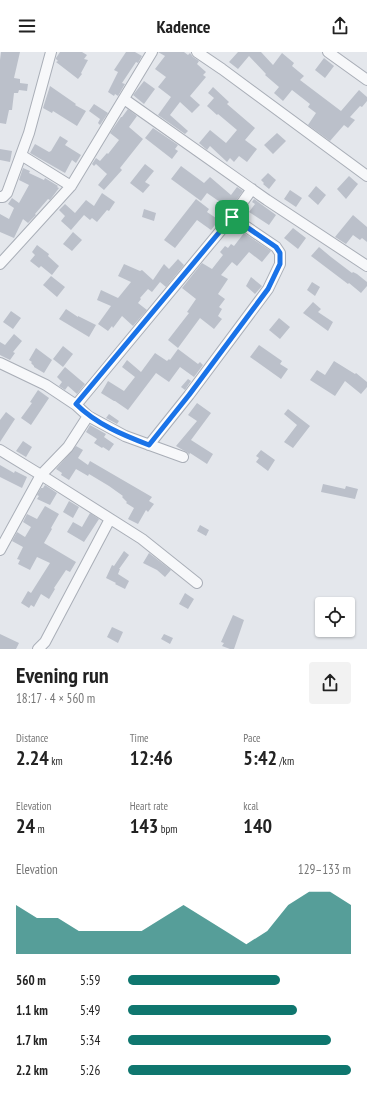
<!DOCTYPE html>
<html lang="en">
<head>
<meta charset="utf-8">
<style>
	:root { --surface:#fff; --page:#f2f2f2; --text:#222; --muted:#767676; --accent:#0f766e }
	body { margin:0; font-family:"PT Sans Narrow",sans-serif; background:var(--page); color:var(--text); height:100vh; display:flex; flex-direction:column; font-size:15px; white-space:nowrap }
	* { box-sizing:border-box; margin:0 }
	p { font-size:13px; color:var(--muted) }
	.icon { flex:none; width:22px; height:22px; fill:none; stroke:currentColor; stroke-width:2; stroke-linecap:round; stroke-linejoin:round }
	.map { position:relative; height:597px; overflow:hidden }
	.sheet { display:flex; flex-direction:column; background:var(--surface); flex:1 }
	.sheet>* { flex:none }
	.controls { position:absolute; left:315px; top:545px; display:grid; gap:8px }
	.controls a { display:grid; place-items:center; width:40px; height:40px; border-radius:4px; background:var(--surface); box-shadow:0 1px 3px #0004; font-size:20px }
	.pin { position:absolute; display:grid; place-items:center; width:34px; height:34px; color:#fff; margin:-17px; border-radius:8px; box-shadow:0 2px 6px #0006 }
	.round { display:grid; place-items:center; flex:none; width:42px; height:42px; border-radius:4px; background:var(--page) }
	.summary { display:flex; align-items:center; justify-content:space-between; height:68px; padding:0 16px }
	h1 { font-size:22px; font-weight:600; line-height:30px }
	.figures { display:grid; grid-template-columns:repeat(3,1fr); gap:6px; height:68px; padding:4px 16px }
	.figures div { display:grid; align-content:center }
	.figures b { font-size:20px; font-weight:600 }
	.figures small { font-size:11px; font-weight:400 }
	.figures p { font-size:11px }
	.chart { height:112px; padding:8px 16px }
	.chart p { display:flex; justify-content:space-between }
	.chart svg { width:100%; height:72px; margin-top:4px; fill:var(--accent); opacity:.7 }
	ul { padding:0 16px; list-style:none; font-size:13px }
	li { display:grid; grid-template-columns:64px 48px 1fr; align-items:center; height:30px }
	li i { height:10px; border-radius:5px; background:var(--accent) }
	header { display:flex; justify-content:space-between; align-items:center; height:52px; padding:0 16px; background:var(--surface); font-size:18px; font-weight:600 }
	.map>svg:first-child { display:block }
	.building { fill:#bbc0ca }
	.lines { fill:none; stroke-linecap:round; stroke-linejoin:round }
	.minor-casing { stroke:#a9aeb7; stroke-width:12 }
	.minor { stroke:#f7f8fa; stroke-width:10 }
	.route-casing { stroke:#fff; stroke-width:8 }
	.route { stroke:#1a73e8; stroke-width:5 }
</style>
</head>
<body>
<header><svg class="icon" aria-label="menu" viewBox="0 0 24 24"><path d="M4 6h16M4 12h16M4 18h16"/></svg>Kadence<svg class="icon" aria-label="share" viewBox="0 0 24 24"><path d="M12 15V3M7 8l5-5 5 5M5 13v7h14v-7"/></svg></header>
<div class="map">
<svg width="367" height="597" viewBox="0 0 367 597">
	<rect width="100%" height="100%" fill="#e4e7ec"/>
	<path class="building" d="M1,0H20L14,26L20,27V31L28,32L27,39L19,38L18,41H14L12,58H9L6,72L0,71V8Z
		M60,0H82L87,3L84,7L88,8L81,21L82,22L78,27L56,10L58,9L56,7V6Z
		M126,0H135L142,4L138,11L136,10L122,31L125,32L118,44L115,42L114,44L108,40L118,20L114,18Z
		M158,0H184L188,3L190,1L193,5L199,9L197,12L206,20L203,23L206,25L190,44L200,53L192,61L180,50L170,63L188,79L185,82L158,63L171,45L158,35L166,25L155,17L165,4Z
		M238,0H261L273,13L282,1L294,11L292,14L304,24L300,28L341,59L359,38L367,45V49L362,55L360,54L350,65L355,68L348,76L344,73L330,89L308,73L316,61L308,55L310,52L292,38L283,49L274,41L279,35L265,23L266,22L249,4L238,17L229,10Z
		M324,6L334,14L325,26L315,18Z
		M144,29L155,37L144,52L133,43Z
		M50,34L76,52L75,53L86,59L77,74L53,59L52,61L43,56Z
		M213,35L229,50L227,52L255,76L245,88L257,97L247,110L239,104L234,110L230,106L227,110L210,94L207,98L199,91L210,78L226,91L237,78L218,62L217,63L207,54L214,46L208,41Z
		M94,52L108,61L100,73L98,71L100,67L89,59Z
		M128,57L137,64L129,75L143,87L120,116L122,118L104,138L98,133L107,122L96,112L94,114L92,112L96,106L100,109L107,101L108,102L119,88L110,81L121,65H122Z
		M153,76L178,93L175,97L178,99L172,107L145,86Z
		M277,81L286,89L273,102L264,93Z
		M60,84L68,89L65,93L81,103L76,111L72,108L65,121L30,101L35,92L49,100L51,99Z
		M0,97L12,99L10,110L0,108Z
		M145,112L154,119L145,130L150,133L143,141L130,131Z
		M181,114L204,131L210,125L231,143L237,135L243,139L230,157L207,141L201,149L171,127Z
		M23,116L30,119L29,121L44,128L45,126L58,134L57,135L59,136L50,148L48,147L35,162L36,163L28,171L23,167L14,186L0,180V162L9,167L14,156L8,152L12,146L19,151L29,133L19,128Z
		M268,121L276,128L269,137L263,132L264,131L261,128Z
		M349,124L358,132L346,147L337,137Z
		M316,134L326,143L318,153L308,144Z
		M290,138L302,146L296,155L284,147Z
		M102,141L115,150L109,159L107,158L97,170L92,166L90,168L84,163L71,178L61,169L65,164L59,158L65,152L75,161L86,148L94,154Z
		M196,147L209,157L207,160L219,168L211,178L197,168L175,196L164,188Z
		M254,147L276,163L269,173L249,160L255,152L252,150Z
		M144,157L156,161L154,169L142,165Z
		M353,163L367,175V190L362,186L360,188L353,183L346,192L335,185Z
		M293,176L306,186L298,197L284,186Z
		M73,180L82,188L72,199L63,192Z
		M244,181L271,199L262,210L249,200L237,214L232,210L221,223L228,227L218,242L225,247L219,255L222,257L218,264L222,267L214,277L200,266L178,296L168,288L189,261L187,260L196,247L182,236L202,211L212,217L223,203L220,200L225,194L228,196L231,192L234,194Z
		M37,193L49,202L48,204L59,214L52,223L41,214L39,216L30,209L35,203L32,200Z
		M319,195L331,205L352,221L353,220L357,222L367,230V234L361,241L349,231L348,232L311,204Z
		M178,207L184,213L166,235L160,230L152,240L148,237L140,246L141,247L138,251L147,258L133,274L122,264L113,276L112,274L108,279L98,272L111,254L97,248L101,238L118,246L131,230L118,224L124,212L140,219L142,218L153,228L164,212L169,217Z
		M51,224L65,235L57,245L43,233Z
		M251,225L262,234L255,242L246,234Z
		M312,230L320,235L315,244L307,238Z
		M313,250L321,257L318,260L333,270L328,279L303,261Z
		M66,257L78,265V264L96,273L89,285L59,267Z
		M11,259L21,266L13,277L3,270Z
		M279,266L290,275L280,287L269,278Z
		M14,282L22,289L13,300L15,301L10,308L0,303V290L5,293Z
		M259,293L282,309L280,312L288,317L281,327L250,305Z
		M63,294L73,302L63,315L53,307Z
		M36,296L52,308L44,321L34,315V314L31,311L32,310L29,308Z
		M178,297L198,312L200,310L203,313L194,325L180,315L169,330L156,321L128,358L115,349H114L101,341L108,329L124,339L135,325L122,315L127,308L141,320L155,301L167,309L169,307L170,308Z
		M334,309L355,322L356,321L367,330V335L361,342L345,329L335,344L310,328L317,318L325,323Z
		M65,315L85,332L77,342L68,334L65,338L59,334L62,330L57,325Z
		M188,327L191,329L185,338L181,335Z
		M38,338L49,346L31,373L21,366L32,351L30,350Z
		M197,351L211,361L191,388L213,402L207,412L190,401L189,403L188,401L176,394L197,369L188,363Z
		M288,357L310,374L293,396L284,390L297,373L284,362Z
		M6,360L15,367L0,390V368Z
		M109,362L119,369L117,372L106,366Z
		M90,373L106,382L104,385L114,392L109,399L103,395L102,396L94,391L97,387L86,380Z
		M23,389L32,395L26,405L16,399Z
		M76,394L83,398L78,406L88,413L90,409L152,445L149,449L154,452L148,460L146,458L138,472L128,467L134,456L126,451L127,450L122,445L123,444L109,434L89,422L88,424L76,417L69,428L61,423L62,421L56,417Z
		M261,398L275,408L268,419L256,410L259,406L256,404Z
		M0,413L14,421L15,419L27,425L22,436L0,425Z
		M323,432L345,437L346,434L358,437L355,447L321,440Z
		M45,433L57,441L50,453L37,447L39,444L37,443L41,436H43Z
		M69,449L79,455L73,466L63,460Z
		M45,454L59,462L51,476L52,477L44,491L76,510L70,520L66,518L54,536L55,537L49,547L41,542L34,555L31,553L29,556L21,551L28,539L31,541L50,511L37,505L30,518L18,512L20,508L17,507L23,495L12,489L17,480L25,485L31,475L23,470L27,462L37,467Z
		M90,461L99,467L84,490L67,480L73,470L82,475Z
		M200,473L209,478L206,484L197,479Z
		M124,499L129,503L119,517H120L118,522L129,529L125,537L115,532L116,531L106,526L112,513L114,514Z
		M149,501L171,518L165,525L157,518L143,511Z
		M185,541L194,547L188,557L179,552Z
		M233,563L244,568L234,597H230L222,594L224,591L221,590Z
		M112,575L123,580L118,591L107,585Z
		M0,582L19,591L16,597H0Z
		M164,582L173,586L170,592L161,587Z"/>
	<g class="lines">
		<defs>
			<path id="minor" d="M197,0L222,17L367,124
				M328,0L367,28
				M124,47L267,148L367,214
				M21,103L71,134
				M0,145H3L7,141L29,81L51,0
				M0,212L71,134L152,0
				M0,311L46,333L76,353L88,364L125,384L183,405
				M76,353L232,165L252,137
				M149,393L189,343L268,237L280,212V201L276,195L232,165
				M0,398L41,423L142,487L197,531
				M0,498L41,423L68,395L88,364
				M38,597L45,590L110,467"/>
		</defs>
		<use href="#minor" class="minor-casing"/>
		<use href="#minor" class="minor"/>
	</g>
	<g class="lines">
		<defs>
			<path id="route" d="M232,165L276,195L280,201V212L268,237L189,343L149,393C123,383 96,372 76,352Z"/>
		</defs>
		<use href="#route" class="route-casing"/>
		<use href="#route" class="route"/>
	</g>
</svg>
<div class="controls">
<a><svg class="icon" aria-label="locate" viewBox="0 0 24 24"><circle cx="12" cy="12" r="6"/><path d="M12 2v4M12 18v4M2 12h4M18 12h4"/></svg></a>
</div>
<div class="pin" style="left:232px;top:165px;background:#1e9e55"><svg class="icon" aria-label="arrive" viewBox="0 0 24 24"><path d="M6 21V4h12l-3 4 3 4H6"/></svg></div>
</div>
<section class="sheet">
<div class="summary"><div><h1>Evening run</h1><p>18:17 · 4 × 560 m</p></div><a class="round"><svg class="icon" aria-label="share" viewBox="0 0 24 24"><path d="M12 15V3M7 8l5-5 5 5M5 13v7h14v-7"/></svg></a></div>
<div class="figures">
<div><p>Distance</p><b>2.24<small> km</small></b></div>
<div><p>Time</p><b>12:46</b></div>
<div><p>Pace</p><b>5:42<small> /km</small></b></div>
</div>
<div class="figures">
<div><p>Elevation</p><b>24<small> m</small></b></div>
<div><p>Heart rate</p><b>143<small> bpm</small></b></div>
<div><p>kcal</p><b>140</b></div>
</div>
<div class="chart"><p><span>Elevation</span>129–133 m</p>
<svg viewBox="0 0 160 44" preserveAspectRatio="none"><path d="M0 44V14L10 22L20 22L30 30L40 30L50 30L60 30L70 22L80 14L90 22L100 30L110 38L120 30L130 14L140 6L150 6L160 14V44z"/></svg>
</div>
<ul>
<li><b>560 m</b>5:59<i style="width:68%"></i></li>
<li><b>1.1 km</b>5:49<i style="width:76%"></i></li>
<li><b>1.7 km</b>5:34<i style="width:91%"></i></li>
<li><b>2.2 km</b>5:26<i style="width:100%"></i></li>
</ul>
</section>
</body>
</html>
